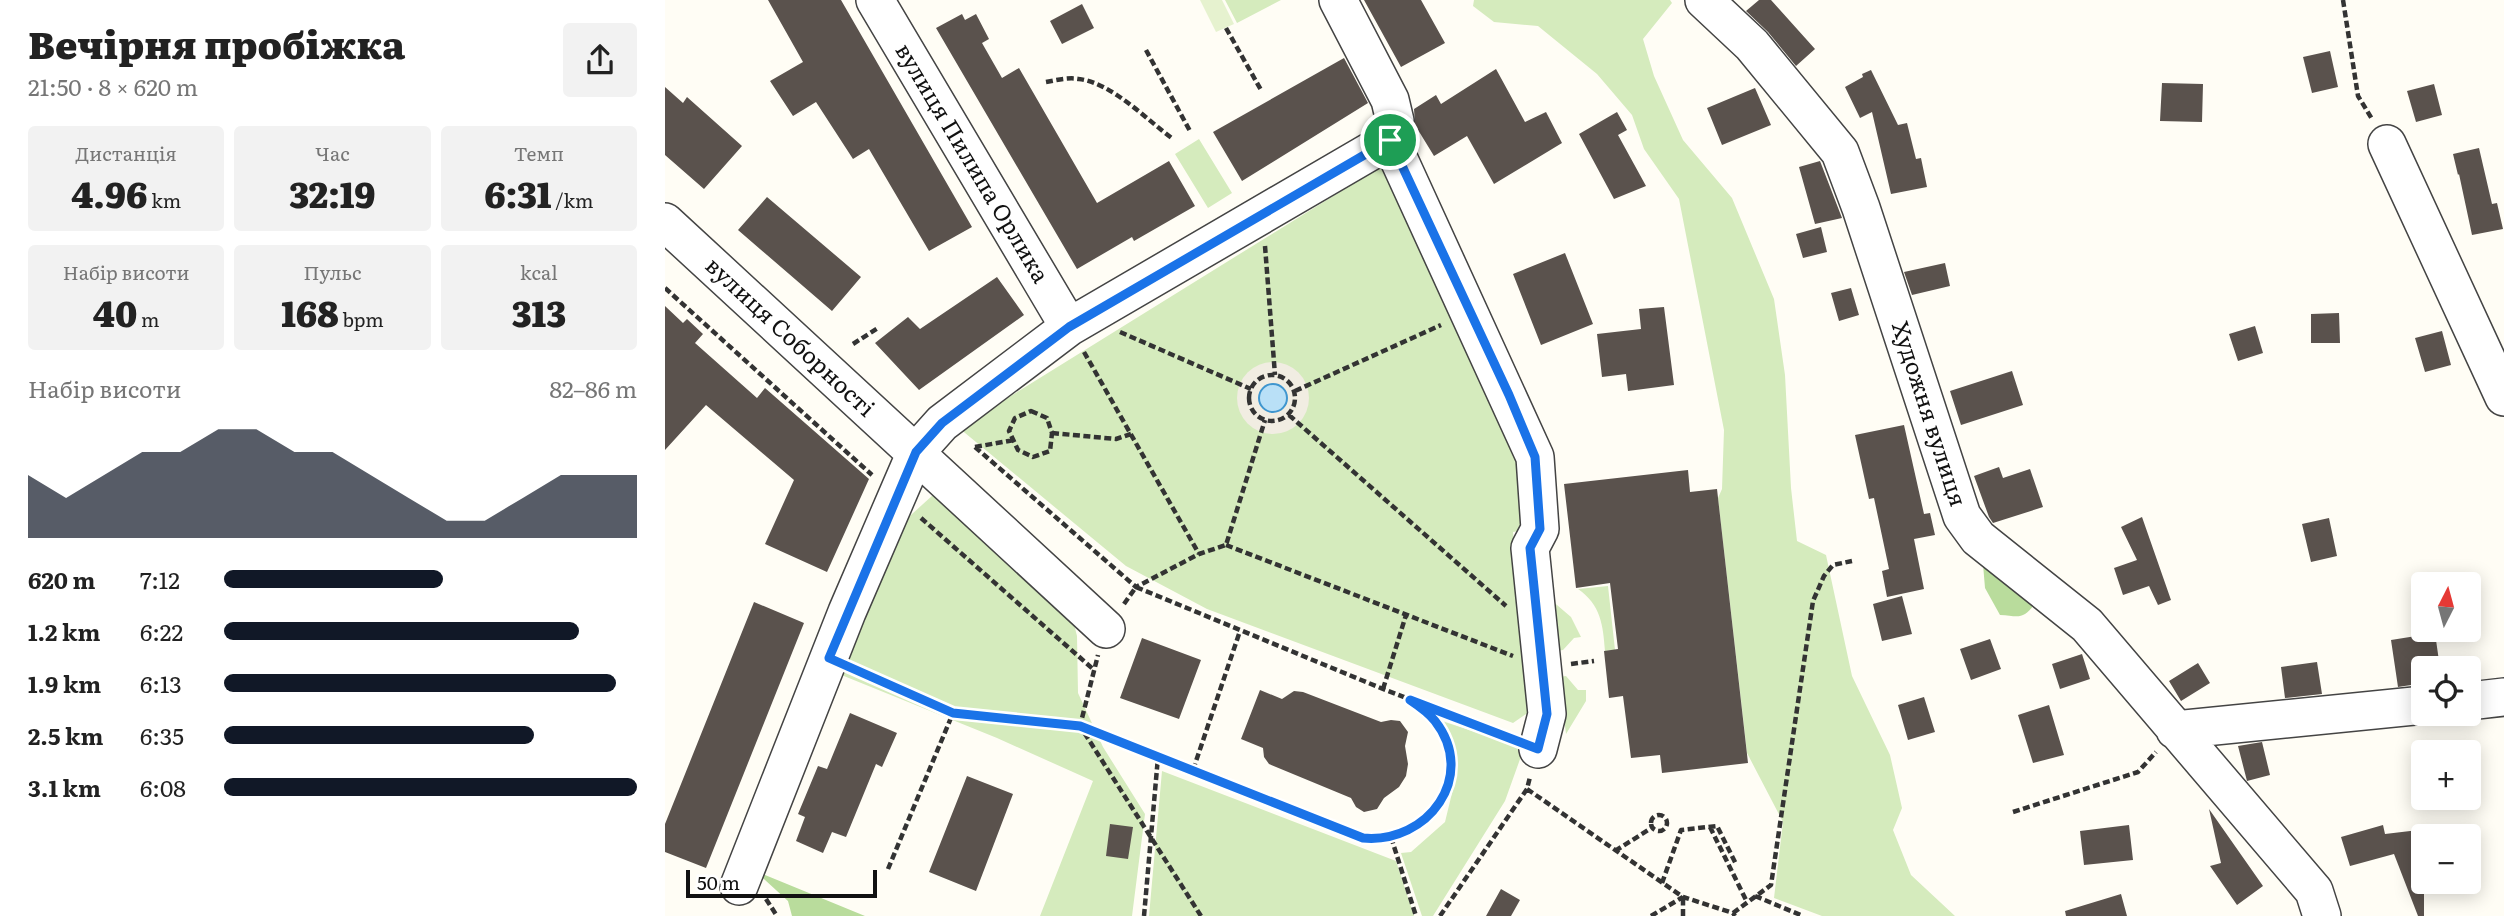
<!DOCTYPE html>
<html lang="uk">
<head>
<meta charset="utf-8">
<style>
	:root { --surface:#fff; --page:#f2f2f2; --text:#222; --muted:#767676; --accent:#111827 }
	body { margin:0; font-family:Literata,serif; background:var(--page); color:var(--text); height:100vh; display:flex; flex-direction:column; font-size:26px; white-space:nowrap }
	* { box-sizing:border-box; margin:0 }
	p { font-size:23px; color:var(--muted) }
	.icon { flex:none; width:38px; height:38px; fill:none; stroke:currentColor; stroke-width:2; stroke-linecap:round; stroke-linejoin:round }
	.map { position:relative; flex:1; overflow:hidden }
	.sheet { display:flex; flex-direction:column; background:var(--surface); width:665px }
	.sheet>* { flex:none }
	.needle { width:46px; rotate:6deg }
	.fabs { position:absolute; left:1746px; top:572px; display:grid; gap:14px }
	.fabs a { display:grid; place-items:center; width:70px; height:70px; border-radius:7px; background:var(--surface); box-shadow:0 4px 18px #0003; font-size:35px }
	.scale { position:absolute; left:21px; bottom:18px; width:191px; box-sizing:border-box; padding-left:7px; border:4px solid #111; border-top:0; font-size:19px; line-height:24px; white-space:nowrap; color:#111; -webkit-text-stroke:5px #fff; paint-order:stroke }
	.pin { position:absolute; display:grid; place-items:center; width:60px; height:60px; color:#fff; margin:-30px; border:4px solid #fff; border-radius:50%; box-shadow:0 2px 7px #0007 }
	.round { display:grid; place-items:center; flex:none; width:74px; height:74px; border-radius:7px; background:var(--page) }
	.summary { display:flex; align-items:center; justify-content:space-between; height:119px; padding:0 28px }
	h1 { font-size:38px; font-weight:800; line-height:52px }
	.metrics { display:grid; grid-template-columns:repeat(3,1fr); gap:10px; height:119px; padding:7px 28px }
	.metrics div { display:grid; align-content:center; border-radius:7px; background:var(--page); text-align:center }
	.metrics b { font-size:35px; font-weight:800 }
	.metrics small { font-size:19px; font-weight:400 }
	.metrics p { font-size:19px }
	.chart { height:196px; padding:14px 28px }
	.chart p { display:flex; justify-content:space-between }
	.chart svg { width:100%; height:126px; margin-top:7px; fill:var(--accent); opacity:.7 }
	ul { padding:0 28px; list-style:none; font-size:23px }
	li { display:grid; grid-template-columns:112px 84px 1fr; align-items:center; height:52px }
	li i { height:18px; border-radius:9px; background:var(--accent) }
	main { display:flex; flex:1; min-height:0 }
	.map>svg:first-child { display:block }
	.green { fill:#d5ebbd }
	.forest { fill:#b9dc9c }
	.pitch { fill:#e6f2cf }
	.plaza { fill:#f1ede2 }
	.water { fill:#b9e0f7; stroke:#3f96cf; stroke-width:2 }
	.building { fill:#5a524d }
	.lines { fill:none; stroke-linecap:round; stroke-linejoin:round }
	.minor-casing { stroke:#444; stroke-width:40 }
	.path { stroke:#333; stroke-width:4.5; stroke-dasharray:7 3.5; stroke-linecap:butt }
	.minor { stroke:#fff; stroke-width:37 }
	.route-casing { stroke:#fff; stroke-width:14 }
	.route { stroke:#1a73e8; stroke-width:9 }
	.labels { text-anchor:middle; stroke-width:7; stroke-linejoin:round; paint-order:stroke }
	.street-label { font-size:23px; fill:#111; stroke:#fff }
</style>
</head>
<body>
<main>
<section class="sheet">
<div class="summary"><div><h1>Вечірня пробіжка</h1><p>21:50 · 8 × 620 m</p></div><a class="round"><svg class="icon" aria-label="share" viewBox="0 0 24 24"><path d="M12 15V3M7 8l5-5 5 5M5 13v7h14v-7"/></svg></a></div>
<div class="metrics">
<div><p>Дистанція</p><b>4.96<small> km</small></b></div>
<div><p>Час</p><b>32:19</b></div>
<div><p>Темп</p><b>6:31<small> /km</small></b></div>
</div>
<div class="metrics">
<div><p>Набір висоти</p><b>40<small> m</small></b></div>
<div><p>Пульс</p><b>168<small> bpm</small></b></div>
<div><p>kcal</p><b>313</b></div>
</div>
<div class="chart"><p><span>Набір висоти</span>82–86 m</p>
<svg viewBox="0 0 160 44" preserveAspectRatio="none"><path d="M0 44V22L10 30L20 22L30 14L40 14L50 6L60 6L70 14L80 14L90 22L100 30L110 38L120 38L130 30L140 22L150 22L160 22V44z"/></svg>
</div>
<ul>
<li><b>620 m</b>7:12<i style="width:53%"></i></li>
<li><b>1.2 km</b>6:22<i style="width:86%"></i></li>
<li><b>1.9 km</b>6:13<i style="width:95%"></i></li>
<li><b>2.5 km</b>6:35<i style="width:75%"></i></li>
<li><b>3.1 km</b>6:08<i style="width:100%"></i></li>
</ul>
</section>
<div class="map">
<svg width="1839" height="916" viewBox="0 0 1839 916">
	<rect width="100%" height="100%" fill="#fffdf5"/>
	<path class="green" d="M560,0H616L572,23Z
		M809,0H1005L1007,3L978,39L989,76L1018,140L1067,198L1109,299L1120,375L1126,488L1132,541L1161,555L1187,676L1225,755L1237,808L1228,830L1246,875L1290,916H1157L1109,898L1118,822L1082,753L1053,498L1057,489L1059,430L1014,199L979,149L967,115L932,74L873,26L829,22L808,6Z
		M534,139L567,193L543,208L510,154Z
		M723,162L863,458L867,529L848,532L864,712L848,723L542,609L461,566L294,428Z
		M279,485L405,608L412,636L413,693L438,747L480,814L467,916H375L428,781L332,738L169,672L236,524Z
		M943,586L950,650L940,651C938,625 936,605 913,589Z
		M885,599L906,617L916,637L909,638L898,650L891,651Z
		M901,676L913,690H921V701L901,734L894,677Z
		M777,721L859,748L840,801L768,916H757L736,853L746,852L780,822L788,789L789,753Z
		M497,771L731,861L749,916H484Z"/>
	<path class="forest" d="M1318,564L1371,602C1358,621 1354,616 1335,615L1320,588Z
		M90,871L200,916H127L123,901Z"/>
	<path class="pitch" d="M535,0H557L569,24L551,32Z"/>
	<path class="plaza" d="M572 398a36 36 0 1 1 72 0a36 36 0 1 1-72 0Z"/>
	<path class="water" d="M594 398a14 14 0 1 1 28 0a14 14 0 1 1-28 0Z"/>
	<path class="building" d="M103,0H176L307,227L264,251L204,149L188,159L151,102L128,116L105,81L138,62Z
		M699,0H756L780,43L736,67Z
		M1094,0H1106L1150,49L1131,66L1103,32L1081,11Z
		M417,4L429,28L397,44L385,21Z
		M297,14L300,20L311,14L324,39L317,43L337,78L354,68L432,203L504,161L530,206L469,241L467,237L412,269L271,28Z
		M1665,51L1673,87L1647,93L1638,57Z
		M679,58L703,103L577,181L548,132Z
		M831,69L860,122L881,112L897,143L829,184L802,136L769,156L750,125L749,109L771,95L776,104Z
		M1206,70L1233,125L1242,123L1251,159L1256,158L1262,187L1226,194L1207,112L1195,118L1180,87L1198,77L1197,74Z
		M1497,83L1538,84L1537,122L1495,121Z
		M1769,84L1777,115L1751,122L1742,91Z
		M0,87L18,103L22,97L77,146L39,189L0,155Z
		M1090,88L1106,125L1057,145L1042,108Z
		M952,112L962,130L953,135L981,186L949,199L914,134Z
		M1814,148L1827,204L1832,203L1838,229L1807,235L1794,174L1793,175L1788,154Z
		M1155,161L1177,218L1150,224L1134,167Z
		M102,197L196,277L167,311L73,230Z
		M1156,227L1162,252L1138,258L1131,234Z
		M900,253L928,324L876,345L848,274Z
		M1280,263L1285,286L1247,295L1239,272Z
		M332,277L359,315L254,390L210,343L243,317L255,329Z
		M1186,288L1194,315L1174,321L1166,293Z
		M0,306L18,323L22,319L38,334L30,343L92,398L100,388L204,479L162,572L100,544L129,480L41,405L0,450Z
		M999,307L1009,385L963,391L961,374L937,377L932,334L976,329L974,309Z
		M1674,313L1675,343H1646V314Z
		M1590,326L1598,353L1573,361L1564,334Z
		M1777,331L1786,365L1760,372L1750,338Z
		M1347,371L1358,405L1296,425L1285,391Z
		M1239,425L1259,514L1265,513L1270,535L1249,539L1259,589L1222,597L1217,571L1224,569L1209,498L1204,499L1190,435Z
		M1334,467L1338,478L1365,469L1378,507L1328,523L1324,517L1309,476Z
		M1023,470L1025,492L1052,489L1083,763L997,773L995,755L966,758L958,696L944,698L939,651L953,649L945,583L911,588L899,484Z
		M1477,517L1506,600L1493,605L1484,586L1458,595L1449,568L1472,560L1456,527Z
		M1664,518L1672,556L1646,562L1637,524Z
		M1237,596L1247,634L1217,641L1208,604Z
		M89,602L139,623L41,868L0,852V824Z
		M1770,633L1775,668H1759V683L1733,687L1726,640Z
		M477,638L536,660L514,719L455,698Z
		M1325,639L1336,669L1306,680L1295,649Z
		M1417,654L1425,679L1395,689L1387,664Z
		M1652,662L1657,694L1620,698L1616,667Z
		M1533,663L1545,683L1516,701L1504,681Z
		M595,690L617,699L629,691L638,692L716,722L726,720L735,721L743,732L740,746L743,764L741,776L734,787L719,798L712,809L699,812L691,807L686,798L604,764L599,757L598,748L576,739Z
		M1259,697L1270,732L1243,740L1233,705Z
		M1384,705L1399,755L1368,763L1353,715Z
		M185,713L232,733L217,767L211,764L181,837L167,832L158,853L131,841L140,817L133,814L153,766L162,769Z
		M1597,742L1605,775L1582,781L1573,746Z
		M302,776L348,794L311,891L264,872Z
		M1544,809L1598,886L1572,905L1545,866L1556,863Z
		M445,824L468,827L463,859L441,856Z
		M1464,825L1468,860L1419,865L1415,831Z
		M1718,825L1720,834L1779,827L1781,836H1759V916H1753L1729,854L1685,866L1676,837Z
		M836,889L855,900L846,916H821Z
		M1456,894L1462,916H1401L1400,911Z"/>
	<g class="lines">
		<defs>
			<path id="minor" d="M210,0L404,327
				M673,0L725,100L730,121L725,140
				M1039,0L1087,45L1175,152L1196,208L1297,516L1313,538L1422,625L1649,891L1657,916
				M1722,144L1839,397
				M0,222L441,629
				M1804,701L1839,697
				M1510,730L1759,705
				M74,886L182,612L251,452L277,423L404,327L725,140L870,457L875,529L865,548L882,714L873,749"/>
		</defs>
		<use href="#minor" class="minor-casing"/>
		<path class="path" d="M1678,0L1693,96L1707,119
			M561,28L596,90
			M481,50L525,131
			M381,82C392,80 404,77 414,79C447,83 482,120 508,139
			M600,246L610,375
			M0,288L207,475
			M455,332L586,389
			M188,344L213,328
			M419,352L534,554
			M584 398a23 23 0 1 1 46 0a23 23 0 1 1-46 0Z
			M630,391L776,325
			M366,411L382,418L387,433L385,451L368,457L353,450L344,431L350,418Z
			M624,415L841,606
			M387,433L451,439L466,434
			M310,447L471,587L534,554L561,545L600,420
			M310,447L349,440
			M256,518L428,669
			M561,545L848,656
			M459,604L471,587L718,689L845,738
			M906,664L929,661
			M192,670L288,713L415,726L433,655
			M718,689L741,615
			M528,770L575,631
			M862,789L1018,897L1068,913L1070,916
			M1348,812L1473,772L1491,752
			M986 823a8 8 0 1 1 16 0a8 8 0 1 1-16 0Z
			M1045,827L1082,902
			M726,837L751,916
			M950,851L988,827
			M223,869L288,713
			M997,883L1016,830L1052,826L1071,864
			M1090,896L1138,916
			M101,899L112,916
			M1068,913L1106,885L1148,601L1159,576L1168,565L1187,561
			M479,916L493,757
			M536,916L415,726L691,836C770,860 820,752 752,704
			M775,916L862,789L865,777
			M986,916L1018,897
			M1018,916V898"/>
		<use href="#minor" class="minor"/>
	</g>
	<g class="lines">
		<defs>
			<path id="route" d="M725,140L844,395L870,457L875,529L865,548L882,714L873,749L745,700C754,706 763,712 770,721C813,776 763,844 698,838L415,726L288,713L164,658L251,452L277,423L404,327Z"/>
		</defs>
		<use href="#route" class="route-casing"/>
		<use href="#route" class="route"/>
	</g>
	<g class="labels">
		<g class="street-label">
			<text transform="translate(307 163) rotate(59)" y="8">вулиця Пилипа Орлика</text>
			<text transform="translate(125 337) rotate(43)" y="8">вулиця Соборності</text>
			<text transform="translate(1264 414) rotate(72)" y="8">Художня вулиця</text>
		</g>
	</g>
</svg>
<div class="fabs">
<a><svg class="needle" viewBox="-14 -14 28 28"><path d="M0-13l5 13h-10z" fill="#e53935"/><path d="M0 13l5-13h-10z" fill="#767676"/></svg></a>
<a><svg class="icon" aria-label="locate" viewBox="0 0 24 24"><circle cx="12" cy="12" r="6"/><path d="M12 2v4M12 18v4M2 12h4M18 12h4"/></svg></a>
<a>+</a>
<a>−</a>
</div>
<div class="scale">50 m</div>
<div class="pin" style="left:725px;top:140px;background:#1e9e55"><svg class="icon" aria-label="arrive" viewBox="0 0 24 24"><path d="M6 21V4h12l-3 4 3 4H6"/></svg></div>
</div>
</main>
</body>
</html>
